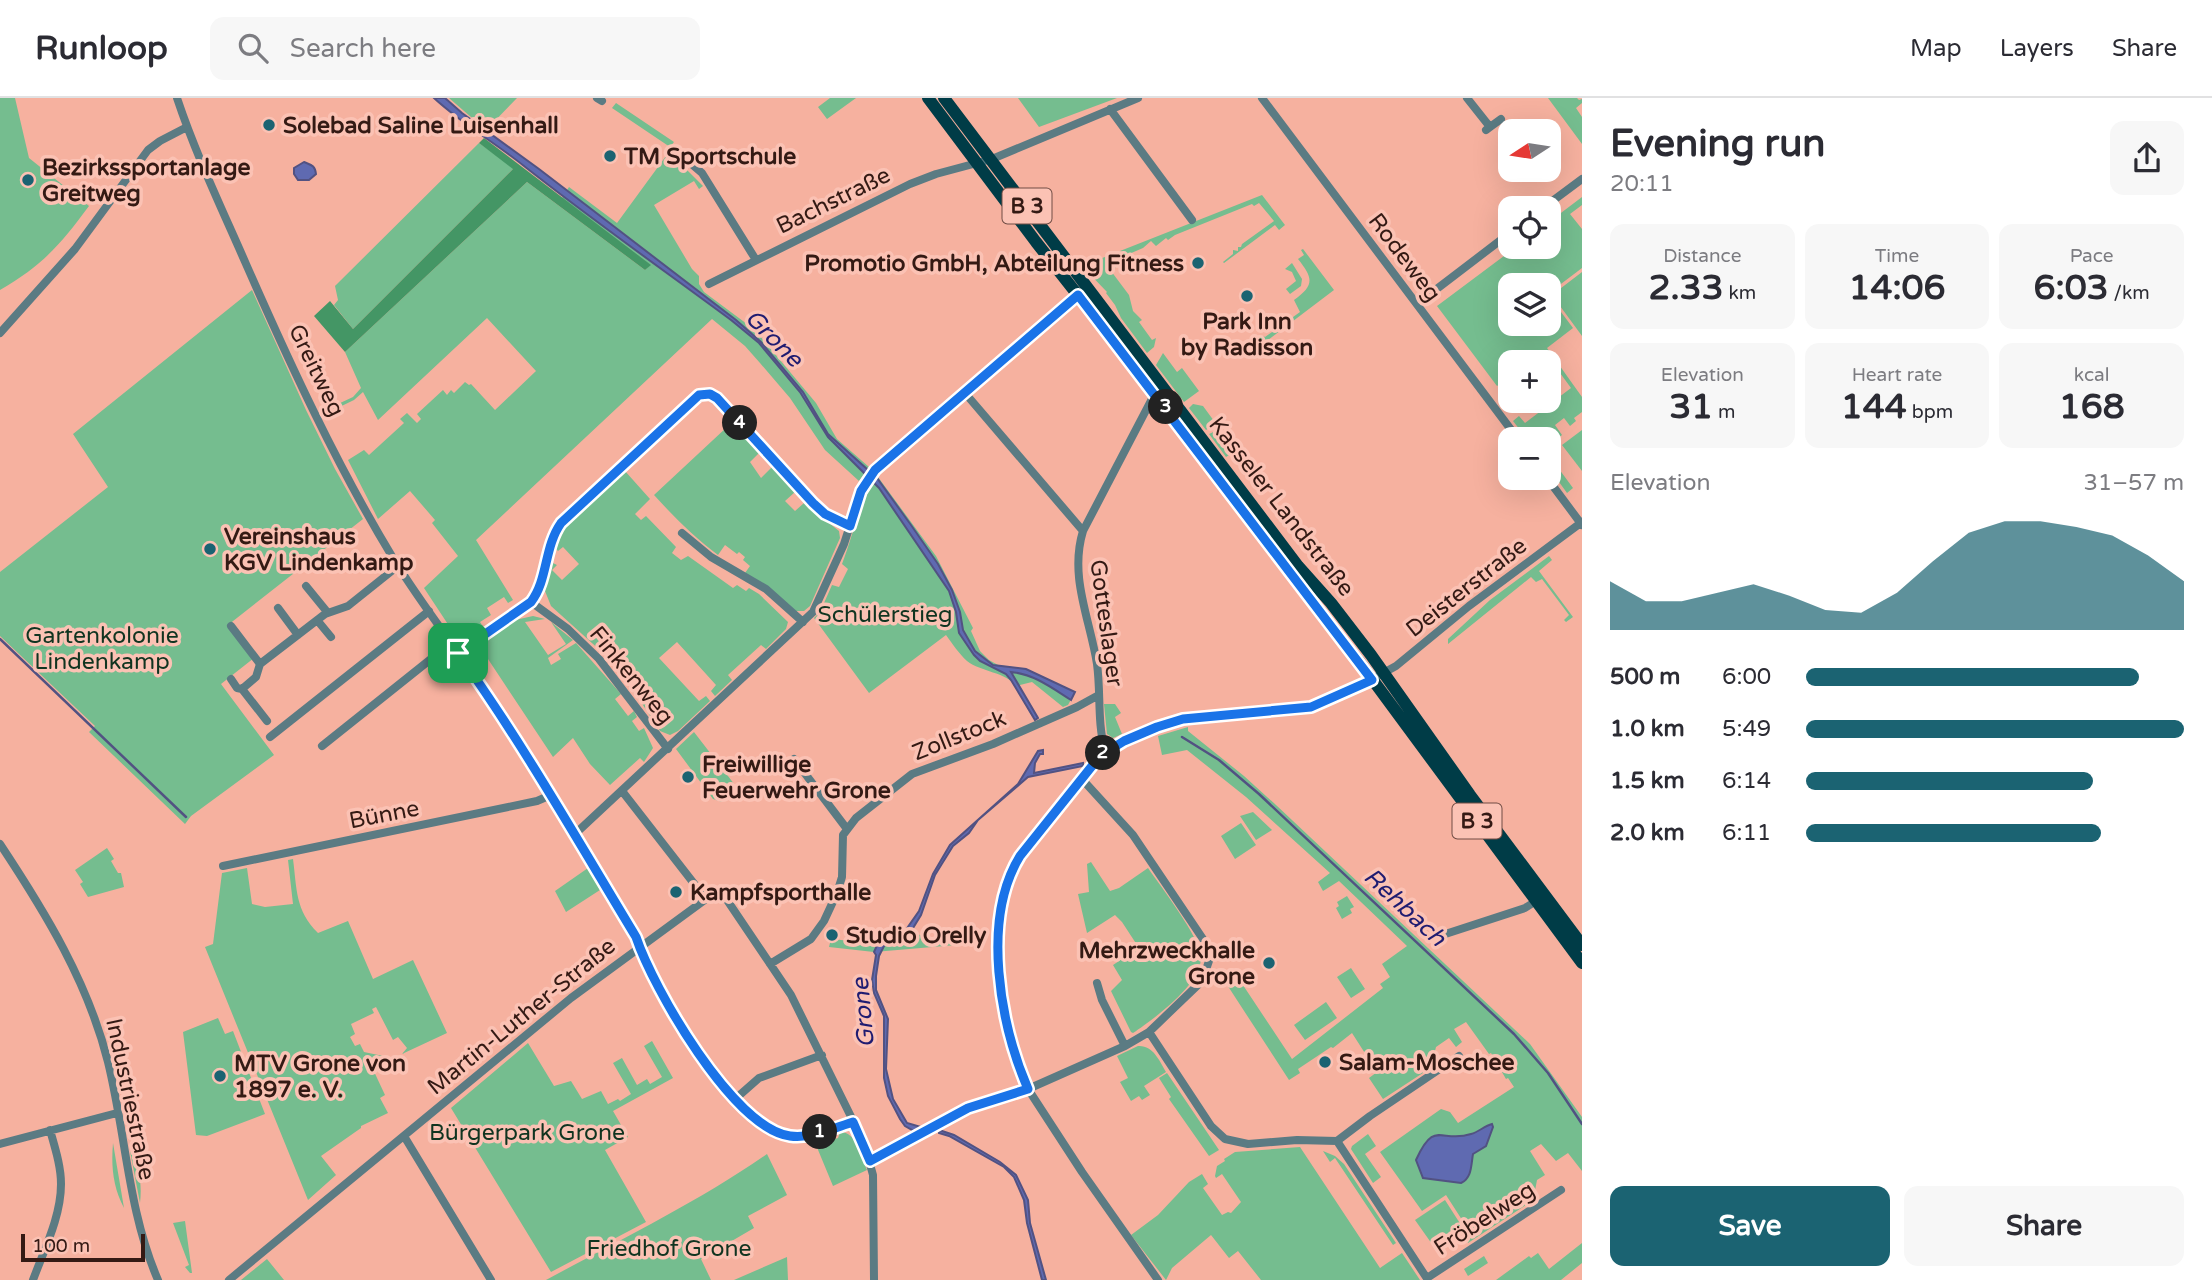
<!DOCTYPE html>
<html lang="en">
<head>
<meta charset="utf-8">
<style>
	:root { --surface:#fff; --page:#f7f7f7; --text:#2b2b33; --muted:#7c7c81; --line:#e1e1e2; --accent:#1b6372 }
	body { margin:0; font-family:"Varela Round",sans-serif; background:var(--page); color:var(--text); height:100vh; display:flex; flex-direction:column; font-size:26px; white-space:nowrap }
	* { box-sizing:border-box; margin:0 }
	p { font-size:23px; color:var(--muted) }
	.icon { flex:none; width:38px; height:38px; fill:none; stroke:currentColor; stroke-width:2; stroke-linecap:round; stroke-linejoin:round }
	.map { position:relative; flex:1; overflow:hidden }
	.side { display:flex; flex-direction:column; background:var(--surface); width:630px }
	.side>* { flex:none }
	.needle { width:46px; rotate:258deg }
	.fabs { position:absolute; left:1498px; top:21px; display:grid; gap:14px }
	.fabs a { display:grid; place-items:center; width:63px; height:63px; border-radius:14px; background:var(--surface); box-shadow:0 7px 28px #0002; font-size:35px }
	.scale { position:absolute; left:21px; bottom:18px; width:124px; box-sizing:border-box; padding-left:7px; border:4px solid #341a14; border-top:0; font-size:19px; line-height:24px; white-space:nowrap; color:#341a14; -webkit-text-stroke:5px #fbc2b4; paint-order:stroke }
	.pin { position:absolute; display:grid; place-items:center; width:60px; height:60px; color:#fff; margin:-30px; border-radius:14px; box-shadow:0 4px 10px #0006 }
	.km { position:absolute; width:35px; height:35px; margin:-18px; border-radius:50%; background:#222; color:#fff; font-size:19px; line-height:35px; text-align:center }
	.round { display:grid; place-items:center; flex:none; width:74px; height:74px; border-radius:14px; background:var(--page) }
	.overview { display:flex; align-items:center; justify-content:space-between; height:119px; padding:0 28px }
	h1 { font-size:38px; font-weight:800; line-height:52px }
	.stats { display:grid; grid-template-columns:repeat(3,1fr); gap:10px; height:119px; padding:7px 28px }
	.stats div { display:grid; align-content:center; border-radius:14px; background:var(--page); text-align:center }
	.stats b { font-size:35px; font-weight:800 }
	.stats small { font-size:19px; font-weight:400 }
	.stats p { font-size:19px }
	.chart { height:196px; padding:14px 28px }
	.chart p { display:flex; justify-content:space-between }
	.chart svg { width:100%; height:126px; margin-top:7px; fill:var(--accent); opacity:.7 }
	.primary-button { display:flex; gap:14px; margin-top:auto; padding:14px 28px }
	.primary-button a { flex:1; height:80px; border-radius:14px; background:var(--accent); color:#fff; font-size:28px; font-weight:800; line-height:80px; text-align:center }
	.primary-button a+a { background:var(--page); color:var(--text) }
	ul { padding:0 28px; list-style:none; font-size:23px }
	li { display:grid; grid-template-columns:112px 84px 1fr; align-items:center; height:52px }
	li i { height:18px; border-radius:9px; background:var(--accent) }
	header { display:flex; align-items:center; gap:42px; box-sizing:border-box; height:98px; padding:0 35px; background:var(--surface); border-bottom:2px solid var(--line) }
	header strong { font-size:33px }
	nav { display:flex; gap:38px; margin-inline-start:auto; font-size:24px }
	.search { width:490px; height:63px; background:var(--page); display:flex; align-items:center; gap:18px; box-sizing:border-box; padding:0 24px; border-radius:14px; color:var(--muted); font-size:26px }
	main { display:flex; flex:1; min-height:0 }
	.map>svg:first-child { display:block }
	.green { fill:#75bd8f }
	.forest { fill:#449665 }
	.water { fill:#5f6ab1; stroke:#525282; stroke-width:2 }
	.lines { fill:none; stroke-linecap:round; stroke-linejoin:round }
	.stream { stroke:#525282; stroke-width:2.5 }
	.street { stroke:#5b7b83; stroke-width:8 }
	.primary { stroke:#003c47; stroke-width:12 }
	.route-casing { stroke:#fff; stroke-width:14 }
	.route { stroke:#1a73e8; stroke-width:9 }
	.poi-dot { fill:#1b6372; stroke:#fbc2b4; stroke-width:2.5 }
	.labels { text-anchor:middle; stroke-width:7; stroke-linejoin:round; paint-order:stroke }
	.shield { fill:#fbc2b4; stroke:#704c44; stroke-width:2 }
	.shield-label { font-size:21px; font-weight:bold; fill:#341a14 }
	.poi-label { font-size:23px; font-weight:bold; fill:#341a14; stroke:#fbc2b4; text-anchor:start }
	.street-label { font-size:23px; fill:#341a14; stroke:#fbc2b4 }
	.park-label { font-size:23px; fill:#103420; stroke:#fbc2b4 }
	.water-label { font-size:24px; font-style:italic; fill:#1f1c71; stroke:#fbc2b4 }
</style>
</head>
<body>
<header>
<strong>Runloop</strong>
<div class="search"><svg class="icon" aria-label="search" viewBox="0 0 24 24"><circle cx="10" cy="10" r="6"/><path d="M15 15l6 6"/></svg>Search here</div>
<nav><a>Map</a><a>Layers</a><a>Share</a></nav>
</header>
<main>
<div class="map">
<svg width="1582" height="1182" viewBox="0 0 1582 1182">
	<rect width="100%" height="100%" fill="#f6b19f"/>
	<path class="green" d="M0,0H15L29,60L89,108C60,147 43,167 0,192Z
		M449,0H517L486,32Z
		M830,0H856L827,21L818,9Z
		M1018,0H1117L1039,29Z
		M1548,0H1577L1579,2L1582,1V5L1576,10L1582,19V46Z
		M616,5L674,44L670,49L612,10Z
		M479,45L514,70L353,231L334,207L338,202L335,188Z
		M666,58V62L674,69L681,66L703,88L699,91L694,83L654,107L692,171L699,178V186L704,194L755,232L816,305L837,341L869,369L859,383L825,352L790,300L760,265L745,248L712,221L476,442L513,502L508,505L504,499L487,510L491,517L480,524L484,530L463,543H459L424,490L458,458L432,425L435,422L410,393L378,421L348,362L364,352L369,357L404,325L400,321L407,315L417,325L421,321L417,316L443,292L447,297L451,292L454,295L465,284L469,287L471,286L495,312L536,273L487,220L378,322L363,294L354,302L325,316L323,313L353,299L361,290L345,254L527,84L645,172L650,167L562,100L569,89L617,125Z
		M1262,97L1285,127L1279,132L1275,127L1224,165L1223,164L1233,156V152L1238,153V149H1241L1242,146L1274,123L1259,105L1254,108L1252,106L1175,137L1168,142L1166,140L1156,148L1151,143L1143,150L1115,162L1118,168L1111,173L1129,197L1133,213L1142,222L1139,224L1152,242L1156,240L1154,249L1147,255L1121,220L1115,207L1106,195L1107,194L1082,168Z
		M1582,99V107L1570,116L1582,131V170L1549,195V187H1510V226H1549V198L1573,230L1547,250L1582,299V314L1574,320L1576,323L1570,328L1564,320L1555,327L1562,337L1549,347V341H1527L1513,323L1519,318L1525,325L1571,290L1544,253L1528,264H1510V278L1497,288L1437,208L1516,149H1549V124Z
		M1303,151L1334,192L1264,245L1259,240L1263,238L1265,239L1300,214L1294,202C1315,187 1313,180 1298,161L1304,157L1301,152Z
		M1292,165L1302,181L1301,188L1290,196L1286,191L1296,183L1292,174L1285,171Z
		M1582,174V238L1552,197Z
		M252,192L306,312L335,371L363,421L228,527L254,560L221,586L274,657L191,718L185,726L89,634L95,628L0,538V474L108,389L73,336Z
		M1163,255L1177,274L1182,270L1199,293L1184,304L1156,267Z
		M1193,306L1203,308L1214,323L1213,327L1206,332L1189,310Z
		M727,329L737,340L742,336L759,355L750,364L761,380L772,369L795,394L785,403L795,413L804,405L839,433L840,440L810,508L804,513H796L745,475L750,468L743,462L745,459L739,454L737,456L725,447L718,457C694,439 674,419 654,397Z
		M1220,331L1232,348V355L1226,359L1209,336Z
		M1582,332V373L1562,347Z
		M1552,368L1556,373L1559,371L1573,390L1567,395L1549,370Z
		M625,373L650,401L635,416L641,422L646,418L676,449L672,455L681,462L688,458L733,490L737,487L746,493L749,490L759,496L788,524L786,531L766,551L761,547L728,577L732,582L715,598L711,593L716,587L677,544L659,560L699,603L706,598L710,603L678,633L670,637L660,633L639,601L603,555L551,508L545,493L551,464L557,467L552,472L562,482L579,466L563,449L558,453L556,451L562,434L568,427Z
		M878,379L936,458L973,530L971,533L980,553L989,562L998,567L1026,571L1075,594L1068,607L1063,609L1032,584L1016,588C1006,574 981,574 967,563C959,556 952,545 946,537L869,595L814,520L820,514L832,487L839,489L848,471L842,466C853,438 859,403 878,379Z
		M1549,458L1552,462L1539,473L1573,519L1566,524L1564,522L1569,517L1542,481L1536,484L1531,479L1448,546V541L1490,502Z
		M533,518L545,521L525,524L548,557L566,546L551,524L573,542L548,560L551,567L561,561L558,556L576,545L621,596L615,601L628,618L634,613L637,619L632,623L639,633L644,630L653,650L644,664L640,660L610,687L590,666L573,640L553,659L486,558L480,562L473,551L515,522Z
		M1104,606H1115L1121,615L1115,619L1122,636L1113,640L1107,636Z
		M1188,629V633L1244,678L1276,707L1530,946L1582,1019V1073L1568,1055L1556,1063L1541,1046L1530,1053L1545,1077L1537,1082L1534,1098L1529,1105L1468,1145L1460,1132L1466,1128L1446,1097L1422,1113L1380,1054L1441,1011L1450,1014L1458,1025L1514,989L1508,980L1506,981L1491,955L1489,956L1466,924L1454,931L1462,944L1456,949L1449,940L1436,949L1432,965L1426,973L1383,1001L1369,980L1377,974L1352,935L1333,950L1331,949L1298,971L1300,975L1289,982L1222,879L1233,872L1292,961L1383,890L1380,886L1390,879L1382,866L1407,848L1339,783L1323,793L1318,784L1330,775L1246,699L1187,652L1162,657L1158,638Z
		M694,634L738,691L722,704L713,701L676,651Z
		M1253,714L1272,732L1256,742L1240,718Z
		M1241,725L1256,747L1235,761L1221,738Z
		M107,750L114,761L111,763L118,775H121L124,789L88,799L80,786L83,784L75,772Z
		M293,761C297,791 295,812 318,835L348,823L373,881L413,862L447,935L402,956L407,950L398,939L393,942L376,909L372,911L374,915L351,926L355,936L350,939L355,948L360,946L364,954L383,958L370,965L385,997L380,1000L388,1015L361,1028V1030L321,1058L336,1077L308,1102L205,849L213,846L222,775L247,770L252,806L265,809L293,806L288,762Z
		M1091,764L1110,793L1119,790L1148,770C1161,789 1200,839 1201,859C1202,886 1154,921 1133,935L1131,934L1111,893L1122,882L1113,867L1139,850L1122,824L1115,817L1087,835L1078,796L1089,794L1087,766Z
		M588,770L600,792L566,814L555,793Z
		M1347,798L1354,809L1350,811L1352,815L1342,821L1336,810L1339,808L1337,804Z
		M905,833L936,841L955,842L956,847L874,854L829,849L831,841L871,845Z
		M1351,870L1365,891L1351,900L1337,879Z
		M1326,904L1337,920L1305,942L1294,927Z
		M218,920L225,936L233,933L265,1016L207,1038L196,1037L183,934Z
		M652,943L673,980L613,1013L628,1039L605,1052L646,1124L551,1174L451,1010L528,945L554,988L571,983L582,1001L601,993L608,1006L618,1001L620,1003L631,996L613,965L622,960L637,987L647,981L650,986L662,979L644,948Z
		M1138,948C1153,947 1159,962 1166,974L1144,988L1150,997L1142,1002L1139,998L1131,1003L1120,984L1128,980L1117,958Z
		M1167,975L1219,1052L1209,1058L1169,1001L1171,999L1159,980Z
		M840,1034C857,1034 861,1058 867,1072L833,1088L816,1047L838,1040Z
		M1368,1036L1376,1048L1365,1056L1381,1079L1373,1085L1351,1051L1352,1048Z
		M113,1045L124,1110C113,1089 111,1069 113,1045Z
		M1300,1049L1380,1170L1402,1155L1420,1182H1261L1238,1153L1229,1160L1211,1137L1172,1170L1166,1182L1131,1137L1158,1117L1189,1084L1202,1076L1208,1086L1203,1090L1222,1117L1228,1114L1231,1115L1241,1104L1222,1076L1216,1080L1215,1078L1217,1068L1225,1063L1224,1061L1235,1054Z
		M130,1053C140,1069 142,1087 140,1105Z
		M1323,1053L1335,1058L1344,1066L1396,1145L1393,1147L1335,1060L1330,1064Z
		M767,1056L787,1097L748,1118L754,1130L701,1161L711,1182H546C618,1143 700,1103 767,1056Z
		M1445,1102L1461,1127L1432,1146L1415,1122Z
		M185,1123L192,1175H190L185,1169L189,1167L173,1125Z
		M1582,1145V1165L1561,1182H1496L1529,1158L1531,1160L1538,1155L1549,1171Z
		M1484,1158L1488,1165L1468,1178L1464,1171Z
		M787,1159L788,1182H734Z
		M267,1161L284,1182H241Z"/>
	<path class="forest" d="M484,40L651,167L645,172L527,84L345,254L314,218L330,203L353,231L513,71L479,45Z"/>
	<path class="water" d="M434,0H445L462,15L539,71L736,222L761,244L803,294L828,336L877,380L911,427L938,466L952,492L960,514L963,532L975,553L993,567L1026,571L1075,594L1071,602C1052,590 1034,576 1011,574L1038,620L1035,622L1011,582L1006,576L980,563L974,557L959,535L956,514L949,493L879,390L828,339L800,294L759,245L731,222C662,171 591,121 524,68C494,44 462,26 434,0Z
		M304,64C311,67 315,67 316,76L309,82H298L294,76V70Z
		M1043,652V656H1040L1035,665L1034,675L1083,665V668L1028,679L978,722L969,735L953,748L943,764L935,777L921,817L910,835L885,846L879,858L876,878V892L888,921L886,971L893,1001L907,1025L921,1029L914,1033L905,1028L900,1021L888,998L884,980V918L874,895L872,882L876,857L874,854L879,843L905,833L919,813L933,776L950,747L1018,686L1038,653Z
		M1492,1026L1493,1029L1486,1048L1473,1056C1471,1067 1472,1080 1461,1085L1423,1080L1416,1062C1435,1020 1441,1046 1471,1036C1479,1034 1484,1028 1492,1026Z
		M939,1032L954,1037L1000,1064L1016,1077L1028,1102L1030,1125L1046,1182H1042L1027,1125L1024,1102L1014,1079L1004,1069L949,1038L939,1035Z"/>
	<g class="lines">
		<path class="stream" d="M0,541L186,719
			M1182,639L1219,662L1259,696L1514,936L1548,975L1582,1026"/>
		<path class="street" d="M177,0C196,57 222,111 246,166C290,266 336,366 393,460C423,509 460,555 492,603C544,679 589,760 636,839C653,890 732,1030 790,1038C811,1041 834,1030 853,1024
			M597,0L602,3
			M1262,0L1518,341
			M1467,0L1490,29L1486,32
			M1110,11L1192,122
			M1490,29L1501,21
			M674,51L702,75L756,162
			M1543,110L1582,81
			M709,186L910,86L936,76L992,61L1138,0
			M1417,206L1510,135
			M0,235L75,151L148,52L160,43L187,29
			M965,295L1083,433
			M1547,380L1582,427
			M682,435L711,459L766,491L803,524
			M306,488L328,515
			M531,504L568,531L599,561L668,651
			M278,510L298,537
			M317,522L331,539
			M231,528L260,566
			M458,555L531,504C548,482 544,449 561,425L702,296H710L717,300L813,405L825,416L850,428
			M231,581L237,590L242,591
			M267,623L242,591L256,579L260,566L325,516L348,508L398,468
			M270,639L429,513
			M322,648L451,545
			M1105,653C1097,624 1101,595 1097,566C1090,521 1069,479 1083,433L1155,295
			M794,661L847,731
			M622,693L706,801
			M575,736L813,514L844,446L861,393L875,372L1078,197
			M0,746C45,814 88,884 108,964C126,1037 128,1113 158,1182
			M223,768L537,703L551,697
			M1430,841L1525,810L1536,803
			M770,866L811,841L824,823L837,795L842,779L843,737L856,720L912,676L993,646L1077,609L1097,598
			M1097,885L1102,902L1125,948
			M1149,934L1211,1028L1225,1041L1248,1046L1297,1042L1337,1043L1428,1182
			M734,1002L759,980L822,957
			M404,1038L491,1182
			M1337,1043L1370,1018L1459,958
			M0,1046L117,1015
			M870,1063L968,1010L1028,991L1125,948L1149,934L1202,883L1209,863L1205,844L1133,737L1081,680
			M1427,1180L1561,1092
			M33,1182C44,1152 61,1119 61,1086C61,1068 55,1050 50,1032
			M229,1182L571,900L706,801L717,797L727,802L791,897L864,1045L873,1077L874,1182
			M1158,1182L1082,1074L1028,991L1012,948L1001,897L1000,832L1004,797L1010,774L1028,746L1091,667L1105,653L1144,634L1169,625L1193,620L1304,611L1354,591L1396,568L1469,508L1582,424"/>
		<path class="primary" d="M928,0L1036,144L1155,295L1327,524L1361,566L1582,865
			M944,0L1298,468L1331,505L1371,557L1470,697L1582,847"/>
	</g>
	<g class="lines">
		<defs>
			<path id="route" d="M1078,197L1372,582L1311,609L1183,621L1157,629L1124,643L1100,658L1020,758C981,821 1000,926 1028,991L968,1010L870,1063L853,1024C834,1030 811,1041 790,1038C733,1030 653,890 636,839C578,743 523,646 458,555L531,504C548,482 544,449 561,425L699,297L710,296L717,300L813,405L825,416L850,428L861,393L875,372Z"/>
		</defs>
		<use href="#route" class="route-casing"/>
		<use href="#route" class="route"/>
	</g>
	<g class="poi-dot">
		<circle cx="269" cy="27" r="7"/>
		<circle cx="610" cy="58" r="7"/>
		<circle cx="28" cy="82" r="7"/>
		<circle cx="1198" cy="165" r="7"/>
		<circle cx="1247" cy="198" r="7"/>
		<circle cx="210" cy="451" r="7"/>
		<circle cx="688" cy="679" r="7"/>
		<circle cx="676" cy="794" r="7"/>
		<circle cx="832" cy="837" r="7"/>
		<circle cx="1269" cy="865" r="7"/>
		<circle cx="1325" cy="964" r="7"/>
		<circle cx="220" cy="978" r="7"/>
	</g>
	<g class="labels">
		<g class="shield">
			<rect x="1002.5" y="90.5" width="49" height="35" rx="5"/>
			<rect x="1452.5" y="705.5" width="49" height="35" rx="5"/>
		</g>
		<g class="shield-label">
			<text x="1027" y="115">B 3</text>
			<text x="1477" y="730">B 3</text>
		</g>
		<g class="poi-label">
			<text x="283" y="35">Solebad Saline Luisenhall</text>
			<text x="624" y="66">TM Sportschule</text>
			<text x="42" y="77">Bezirkssportanlage<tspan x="42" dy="26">Greitweg</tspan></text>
			<text x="1184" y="173" text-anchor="end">Promotio GmbH, Abteilung Fitness</text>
			<text x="1247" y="231" text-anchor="middle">Park Inn<tspan x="1247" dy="26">by Radisson</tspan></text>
			<text x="224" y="446">Vereinshaus<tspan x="224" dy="26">KGV Lindenkamp</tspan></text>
			<text x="702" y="674">Freiwillige<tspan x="702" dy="26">Feuerwehr Grone</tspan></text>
			<text x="690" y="802">Kampfsporthalle</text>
			<text x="846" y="845">Studio Orelly</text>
			<text x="1255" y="860" text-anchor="end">Mehrzweckhalle<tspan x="1255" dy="26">Grone</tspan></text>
			<text x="1339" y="972">Salam-Moschee</text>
			<text x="234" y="973">MTV Grone von<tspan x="234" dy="26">1897 e. V.</tspan></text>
		</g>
		<g class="street-label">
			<text transform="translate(833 102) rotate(-26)" y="8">Bachstraße</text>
			<text transform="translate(1405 159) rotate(53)" y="8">Rodeweg</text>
			<text transform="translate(317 272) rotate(64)" y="8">Greitweg</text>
			<text transform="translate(1282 408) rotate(52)" y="8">Kasseler Landstraße</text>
			<text transform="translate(1466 489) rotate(-38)" y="8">Deisterstraße</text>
			<text transform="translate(1107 525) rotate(82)" y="8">Gotteslager</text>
			<text transform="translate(632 577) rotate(51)" y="8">Finkenweg</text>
			<text transform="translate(959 637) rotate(-22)" y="8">Zollstock</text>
			<text transform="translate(384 716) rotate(-11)" y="8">Bünne</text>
			<text transform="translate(521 918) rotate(-39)" y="8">Martin-Luther-Straße</text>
			<text transform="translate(131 1001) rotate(78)" y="8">Industriestraße</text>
			<text transform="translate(1484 1120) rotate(-33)" y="8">Fröbelweg</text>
		</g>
		<g class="park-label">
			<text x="885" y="524">Schülerstieg</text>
			<text x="102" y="545">Gartenkolonie<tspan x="102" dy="26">Lindenkamp</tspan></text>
			<text x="527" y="1042">Bürgerpark Grone</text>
			<text x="669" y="1158">Friedhof Grone</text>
		</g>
		<g class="water-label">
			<text transform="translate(774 240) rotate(45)" y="8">Grone</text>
			<text transform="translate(1405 809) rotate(43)" y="8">Rehbach</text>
			<text transform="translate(863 915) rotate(-95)" y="8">Grone</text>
		</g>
	</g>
</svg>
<div class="fabs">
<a><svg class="needle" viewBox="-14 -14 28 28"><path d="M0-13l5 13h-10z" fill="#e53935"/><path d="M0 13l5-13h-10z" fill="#7c7c81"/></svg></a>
<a><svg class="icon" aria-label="locate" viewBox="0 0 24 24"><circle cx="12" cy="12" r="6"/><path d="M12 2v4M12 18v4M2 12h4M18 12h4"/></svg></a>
<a><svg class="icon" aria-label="layers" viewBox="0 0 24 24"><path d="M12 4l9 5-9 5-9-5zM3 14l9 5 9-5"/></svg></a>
<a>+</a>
<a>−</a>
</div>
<div class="scale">100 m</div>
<div class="pin" style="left:458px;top:555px;background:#1e9e55"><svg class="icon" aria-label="arrive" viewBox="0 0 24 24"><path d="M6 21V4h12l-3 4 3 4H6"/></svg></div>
<b class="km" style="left:820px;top:1034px">1</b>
<b class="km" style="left:1103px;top:655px">2</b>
<b class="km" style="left:1166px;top:309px">3</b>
<b class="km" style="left:740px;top:325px">4</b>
</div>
<section class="side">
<div class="overview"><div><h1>Evening run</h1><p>20:11</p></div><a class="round"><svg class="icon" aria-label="share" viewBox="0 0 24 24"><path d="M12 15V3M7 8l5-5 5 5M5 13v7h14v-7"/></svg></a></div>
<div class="stats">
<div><p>Distance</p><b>2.33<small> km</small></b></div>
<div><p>Time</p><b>14:06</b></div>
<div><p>Pace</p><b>6:03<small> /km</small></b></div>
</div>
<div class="stats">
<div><p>Elevation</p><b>31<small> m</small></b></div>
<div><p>Heart rate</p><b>144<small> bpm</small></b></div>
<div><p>kcal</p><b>168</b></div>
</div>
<div class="chart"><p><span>Elevation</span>31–57 m</p>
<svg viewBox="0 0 160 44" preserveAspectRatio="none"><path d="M0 44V27L10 34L20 34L30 31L40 28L50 32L60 37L70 38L80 31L90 20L100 10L110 6L120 6L130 8L140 11L150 18L160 27V44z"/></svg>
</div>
<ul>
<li><b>500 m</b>6:00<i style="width:88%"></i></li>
<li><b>1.0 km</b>5:49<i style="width:100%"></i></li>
<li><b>1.5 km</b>6:14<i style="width:76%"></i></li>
<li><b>2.0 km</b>6:11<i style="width:78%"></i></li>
</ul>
<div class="primary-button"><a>Save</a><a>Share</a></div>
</section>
</main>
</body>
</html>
